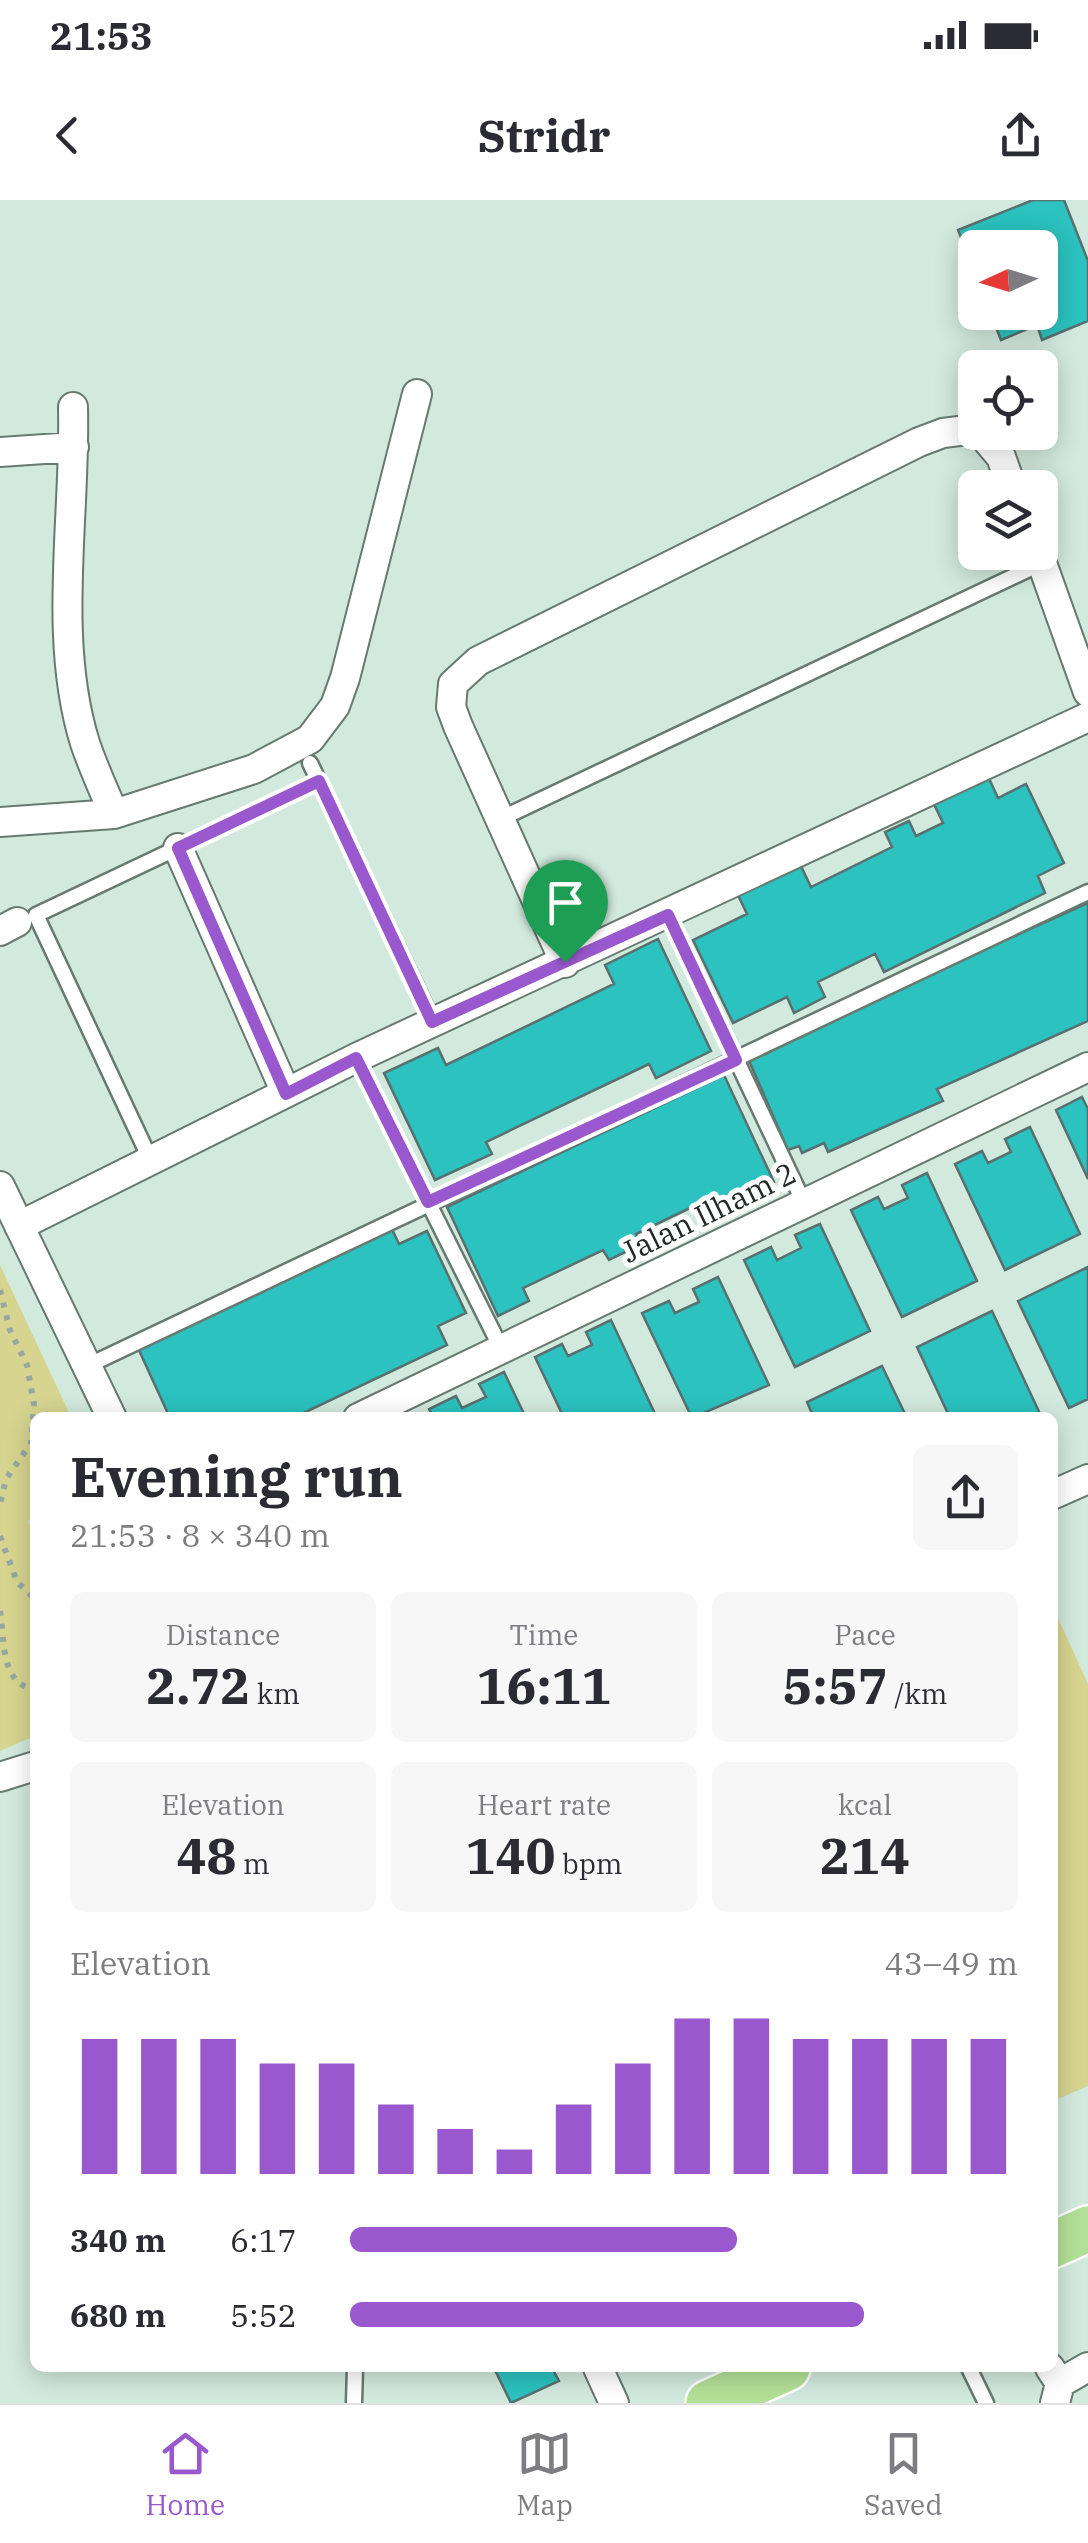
<!DOCTYPE html>
<html lang="en">
<head>
<meta charset="utf-8">
<style>
	:root { --surface:#fff; --page:#f7f7f7; --text:#2b2b33; --muted:#7c7c81; --line:#e1e1e2; --accent:#9958ce }
	body { margin:0; font-family:"IBM Plex Serif",serif; background:var(--page); color:var(--text); height:100vh; display:flex; flex-direction:column; font-size:38px; white-space:nowrap }
	* { box-sizing:border-box; margin:0 }
	p { font-size:32px; color:var(--muted) }
	.icon { flex:none; width:55px; height:55px; fill:none; stroke:currentColor; stroke-width:2; stroke-linecap:round; stroke-linejoin:round }
	.map { position:relative; flex:1; overflow:hidden }
	.panel { position:absolute; left:30px; top:1212px; width:1028px; height:960px; display:flex; flex-direction:column; background:var(--surface); border-radius:15px; box-shadow:0 5px 25px #0003 }
	.panel>* { flex:none }
	.needle { width:65px; rotate:266deg }
	.controls { position:absolute; left:958px; top:30px; display:grid; gap:20px }
	.controls a { display:grid; place-items:center; width:100px; height:100px; border-radius:15px; background:var(--surface); box-shadow:0 5px 25px #0003; font-size:50px }
	.pin { position:absolute; display:grid; place-items:center; width:85px; height:85px; color:#fff; margin:-102px -42px; border-radius:50% 50% 50% 0; rotate:-45deg; box-shadow:0 0 10px #0007 }
	.pin .icon { rotate:45deg }
	.round { display:grid; place-items:center; flex:none; width:105px; height:105px; border-radius:15px; background:var(--page) }
	.head { display:flex; align-items:center; justify-content:space-between; height:170px; padding:0 40px }
	h1 { font-size:55px; font-weight:700; line-height:75px }
	.stats { display:grid; grid-template-columns:repeat(3,1fr); gap:15px; height:170px; padding:10px 40px }
	.stats div { display:grid; align-content:center; border-radius:15px; background:var(--page); text-align:center }
	.stats b { font-size:50px; font-weight:700 }
	.stats small { font-size:28px; font-weight:400 }
	.stats p { font-size:28px }
	.chart { height:280px; padding:20px 40px }
	.chart p { display:flex; justify-content:space-between }
	.chart svg { width:100%; height:180px; margin-top:10px; stroke:var(--accent); stroke-width:6 }
	ul { padding:0 40px; list-style:none; font-size:32px }
	li { display:grid; grid-template-columns:160px 120px 1fr; align-items:center; height:75px }
	li i { height:25px; border-radius:12px; background:var(--accent) }
	.status { display:flex; justify-content:space-between; align-items:center; height:70px; padding:0 50px; background:var(--surface); direction:ltr }
	.status svg { height:28px; fill:currentColor }
	header { display:flex; justify-content:space-between; align-items:center; height:130px; padding:0 40px; background:var(--surface); font-size:45px; font-weight:700 }
	.menu { display:flex; justify-content:space-around; align-items:center; height:140px; border-top:2px solid var(--line); background:var(--surface); font-size:28px; color:var(--muted) }
	.menu a { display:grid; justify-items:center; gap:5px }
	.menu .current { color:var(--accent) }
	.map>svg:first-child { display:block }
	.green { fill:#d6d48f }
	.building { fill:#2bc2bf; stroke:#58706f; stroke-width:2.5 }
	.lines { fill:none; stroke-linecap:round; stroke-linejoin:round }
	.service-casing { stroke:#667a70; stroke-width:19 }
	.minor-casing { stroke:#667a70; stroke-width:32 }
	.primary-casing { stroke:#fff; stroke-width:50 }
	.path { stroke:#96a89f; stroke-width:6; stroke-dasharray:5 8; stroke-linecap:butt }
	.service { stroke:#fff; stroke-width:14 }
	.minor { stroke:#fff; stroke-width:28 }
	.primary { stroke:#b3e097; stroke-width:45 }
	.route-casing { stroke:#fff; stroke-width:20 }
	.route { stroke:#9958ce; stroke-width:12 }
	.labels { text-anchor:middle; stroke-width:10; stroke-linejoin:round; paint-order:stroke }
	.street-label { font-size:30px; fill:#222a26; stroke:#fff }
</style>
</head>
<body>
<div class="status"><b>21:53</b><svg viewBox="0 0 49 12"><path d="M0 12V9h3v3zM5 12V6h3v6zM10 12V3h3v9zM15 12V0h3v12zM26 1h20v11H26zM47 4h2v5h-2z"/></svg></div>
<header><svg class="icon" aria-label="back" viewBox="0 0 24 24"><path d="M15 5l-7 7 7 7"/></svg>Stridr<svg class="icon" aria-label="share" viewBox="0 0 24 24"><path d="M12 15V3M7 8l5-5 5 5M5 13v7h14v-7"/></svg></header>
<div class="map">
<svg width="1088" height="2203" viewBox="0 0 1088 2203">
	<rect width="100%" height="100%" fill="#d2e9dd"/>
	<path class="green" d="M0,1065L71,1217L35,1218V1317L28,1321L35,1336V1536L0,1551Z
		M1053,1407L1088,1484V1886L1053,1901Z"/>
	<path class="building" d="M1033,0H1064L1088,61V121L1042,140L1037,125L1001,140L990,112H1040V48H975V73L958,30Z
		M987,574L998,598L1026,584L1064,663L1038,676L1045,693L884,772L875,754L818,782L825,797L794,813L787,797L733,823L693,740L747,714L737,693L799,662L811,687L892,647L885,632L909,621L916,636L943,623L932,600Z
		M1088,703V821L937,889L943,901L828,952L824,943L802,953L799,946L788,950L747,856Z
		M658,739L711,851L656,878L649,864L486,942L492,954L435,980L384,873L438,848L446,865L614,784L605,765Z
		M724,875L774,982L721,1007L715,996L636,1034L640,1045L609,1060L603,1050L523,1088L529,1101L498,1116L447,1007Z
		M1082,897L1088,909V979L1056,910Z
		M1030,927L1080,1034L1005,1070L955,964L982,951L988,963L1011,952L1005,939Z
		M927,973L977,1081L902,1117L851,1010L878,997L884,1009L908,998L902,985Z
		M820,1024L870,1131L795,1167L744,1060L771,1047L777,1060L801,1048L795,1035Z
		M391,1027L399,1044L427,1031L466,1113L438,1126L447,1145L293,1218H170L138,1148Z
		M1088,1067V1199L1069,1208L1018,1101Z
		M718,1077L769,1185L692,1218L642,1113L669,1101L675,1113L699,1102L693,1089Z
		M992,1111L1042,1218H950L917,1147Z
		M611,1120L657,1218H564L535,1157L562,1144L568,1156L592,1145L586,1132Z
		M882,1166L907,1218H814L807,1202Z
		M504,1172L526,1218H434L429,1209L456,1196L462,1208L486,1197L479,1184Z
		M494,2168H552L559,2181L511,2203Z"/>
	<g class="lines">
		<defs>
			<path id="service" d="M310,563L433,822
				M500,619L1042,363
				M668,715L804,1003
				M356,858L501,1148
				M151,961L36,715L319,581
				M87,1166L1088,692
				M969,2168L986,2203
				M354,2203L355,2168"/>
			<path id="minor" d="M73,207C76,316 52,437 85,543C93,567 104,591 114,614
				M980,232L1001,257L1012,288
				M0,252L74,247
				M1038,352L1088,492
				M0,622L114,614L254,569L310,539L335,506L345,478L417,194
				M178,648L286,893
				M0,731L17,722
				M565,763L458,526L451,507L453,484L478,461L919,242L943,233L975,229
				M0,986L112,1218
				M19,1026L356,858L1088,517
				M358,1218L1088,867
				M1052,1295L1088,1279
				M0,1577L35,1566
				M598,2168L614,2203
				M1050,2168L1060,2183L1055,2203
				M1060,2183L1088,2167"/>
			<path id="primary" d="M1052,2045L1088,2029
				M709,2203L787,2168"/>
		</defs>
		<use href="#service" class="service-casing"/>
		<use href="#minor" class="minor-casing"/>
		<use href="#primary" class="primary-casing"/>
		<path class="path" d="M0,1090L10,1130L27,1165L34,1204L31,1243L6,1279L0,1304
			M0,1336L17,1382L35,1399
			M0,1411C5,1442 0,1483 35,1490"/>
		<use href="#service" class="service"/>
		<use href="#minor" class="minor"/>
		<use href="#primary" class="primary"/>
	</g>
	<g class="lines">
		<defs>
			<path id="route" d="M319,581L432,822L668,715L736,860L428,1002L356,858L286,894L178,648Z"/>
		</defs>
		<use href="#route" class="route-casing"/>
		<use href="#route" class="route"/>
	</g>
	<g class="labels">
		<g class="street-label">
			<text transform="translate(709 1013) rotate(-26)" y="10">Jalan Ilham 2</text>
		</g>
	</g>
</svg>
<div class="controls">
<a><svg class="needle" viewBox="-14 -14 28 28"><path d="M0-13l5 13h-10z" fill="#e53935"/><path d="M0 13l5-13h-10z" fill="#7c7c81"/></svg></a>
<a><svg class="icon" aria-label="locate" viewBox="0 0 24 24"><circle cx="12" cy="12" r="6"/><path d="M12 2v4M12 18v4M2 12h4M18 12h4"/></svg></a>
<a><svg class="icon" aria-label="layers" viewBox="0 0 24 24"><path d="M12 4l9 5-9 5-9-5zM3 14l9 5 9-5"/></svg></a>
</div>
<div class="pin" style="left:565px;top:762px;background:#1e9e55"><svg class="icon" aria-label="arrive" viewBox="0 0 24 24"><path d="M6 21V4h12l-3 4 3 4H6"/></svg></div>
<section class="panel">
<div class="head"><div><h1>Evening run</h1><p>21:53 · 8 × 340 m</p></div><a class="round"><svg class="icon" aria-label="share" viewBox="0 0 24 24"><path d="M12 15V3M7 8l5-5 5 5M5 13v7h14v-7"/></svg></a></div>
<div class="stats">
<div><p>Distance</p><b>2.72<small> km</small></b></div>
<div><p>Time</p><b>16:11</b></div>
<div><p>Pace</p><b>5:57<small> /km</small></b></div>
</div>
<div class="stats">
<div><p>Elevation</p><b>48<small> m</small></b></div>
<div><p>Heart rate</p><b>140<small> bpm</small></b></div>
<div><p>kcal</p><b>214</b></div>
</div>
<div class="chart"><p><span>Elevation</span>43–49 m</p>
<svg viewBox="0 0 160 44" preserveAspectRatio="none"><path d="M5 44V11M15 44V11M25 44V11M35 44V17M45 44V17M55 44V27M65 44V33M75 44V38M85 44V27M95 44V17M105 44V6M115 44V6M125 44V11M135 44V11M145 44V11M155 44V11"/></svg>
</div>
<ul>
<li><b>340 m</b>6:17<i style="width:58%"></i></li>
<li><b>680 m</b>5:52<i style="width:77%"></i></li>
</ul>
</section>
</div>
<nav class="menu">
<a class="current"><svg class="icon" aria-label="home" viewBox="0 0 24 24"><path d="M3 11l9-7 9 7M6 9v11h12V9"/></svg>Home</a>
<a><svg class="icon" aria-label="map" viewBox="0 0 24 24"><path d="M3 6l6-2 6 2 6-2v14l-6 2-6-2-6 2zM9 4v14M15 6v14"/></svg>Map</a>
<a><svg class="icon" aria-label="saved" viewBox="0 0 24 24"><path d="M7 4h10v16l-5-4-5 4z"/></svg>Saved</a>
</nav>
</body>
</html>
